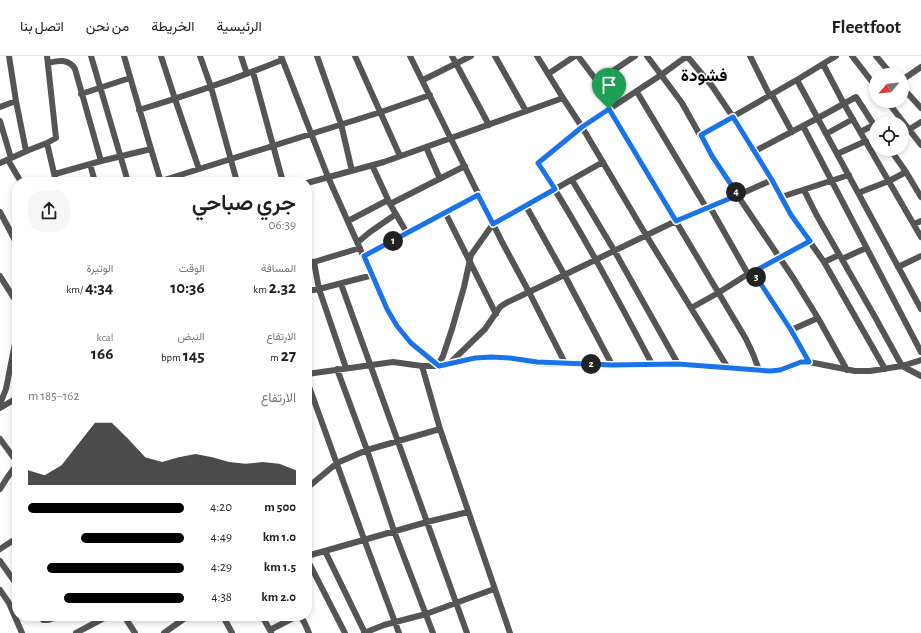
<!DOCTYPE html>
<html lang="ar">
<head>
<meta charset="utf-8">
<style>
	:root { --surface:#fff; --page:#f6f6f6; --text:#222; --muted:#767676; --line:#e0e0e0; --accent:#000 }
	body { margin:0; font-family:"Alegreya Sans",Vazirmatn,sans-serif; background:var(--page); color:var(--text); direction:rtl; height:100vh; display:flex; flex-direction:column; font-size:15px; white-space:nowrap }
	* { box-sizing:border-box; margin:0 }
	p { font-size:13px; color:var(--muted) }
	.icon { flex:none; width:22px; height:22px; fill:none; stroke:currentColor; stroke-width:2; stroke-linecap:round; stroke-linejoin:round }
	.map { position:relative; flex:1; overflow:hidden; direction:ltr }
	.details { position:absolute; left:12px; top:121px; width:300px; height:444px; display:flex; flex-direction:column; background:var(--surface); border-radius:16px; box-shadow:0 2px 6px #0003; direction:rtl }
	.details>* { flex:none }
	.needle { width:26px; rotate:243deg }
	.controls { position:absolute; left:869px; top:12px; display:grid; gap:8px }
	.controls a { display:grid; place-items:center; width:40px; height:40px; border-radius:50%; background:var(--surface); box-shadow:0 2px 6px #0003; font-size:20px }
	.pin { position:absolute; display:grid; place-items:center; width:34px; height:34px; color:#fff; margin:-41px -17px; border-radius:50% 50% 50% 0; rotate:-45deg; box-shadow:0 0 4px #0007 }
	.pin .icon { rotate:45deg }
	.km { position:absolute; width:20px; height:20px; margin:-10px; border-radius:50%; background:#222; color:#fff; font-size:11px; line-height:20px; text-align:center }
	.round { display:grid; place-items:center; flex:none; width:42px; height:42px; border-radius:16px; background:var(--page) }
	.headline { display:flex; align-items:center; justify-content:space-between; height:68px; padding:0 16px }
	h1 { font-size:22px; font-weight:600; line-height:30px }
	.metrics { display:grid; grid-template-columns:repeat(3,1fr); gap:6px; height:68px; padding:4px 16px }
	.metrics div { display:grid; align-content:center }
	.metrics b { font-size:17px; font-weight:600 }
	.metrics small { font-size:11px; font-weight:400 }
	.metrics p { font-size:11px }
	.chart { height:112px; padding:8px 16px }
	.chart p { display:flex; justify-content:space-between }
	.chart svg { width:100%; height:72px; margin-top:4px; fill:var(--accent); opacity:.7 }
	ul { padding:0 16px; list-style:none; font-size:13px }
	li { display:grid; grid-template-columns:64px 48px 1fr; align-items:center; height:30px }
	li i { height:10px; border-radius:5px; background:var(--accent) }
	header { display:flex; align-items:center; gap:24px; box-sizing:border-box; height:56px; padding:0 20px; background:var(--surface); border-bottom:1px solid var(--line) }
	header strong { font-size:19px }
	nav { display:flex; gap:22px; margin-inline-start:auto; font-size:14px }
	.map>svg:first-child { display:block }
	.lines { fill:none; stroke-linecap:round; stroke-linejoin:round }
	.minor { stroke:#555; stroke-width:6 }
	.route-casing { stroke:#fff; stroke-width:8 }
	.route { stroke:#1a73e8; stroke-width:5 }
	.labels { text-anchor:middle; stroke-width:3; stroke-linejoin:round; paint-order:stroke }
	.neighbourhood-label { font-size:17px; font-weight:bold; fill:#000; stroke:#fff }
</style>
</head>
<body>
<header>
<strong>Fleetfoot</strong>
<nav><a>الرئيسية</a><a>الخريطة</a><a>من نحن</a><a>اتصل بنا</a></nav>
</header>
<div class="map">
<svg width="921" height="577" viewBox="0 0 921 577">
	<rect width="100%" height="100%" fill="#fff"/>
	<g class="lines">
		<path class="minor" d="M9,0L16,45L26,95
			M47,0L56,82L47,87L56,126
			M91,0L128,126
			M124,0L151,93L161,126
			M161,0L175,43L199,113
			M200,0L211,31L237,126
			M241,0L247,18
			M281,0L328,121L387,253L397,271L411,287L439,310
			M317,0L341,68L352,115
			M355,0L400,100
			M410,0L502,186L529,236L676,165L707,153L772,124
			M452,0L489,69
			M495,0L526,55
			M537,0L563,42L582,71L646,179L728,312
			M578,0L615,49
			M647,0L682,47L715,106L794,223L818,262L847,314
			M687,0L712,30L733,61L772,124L791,159L824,206L885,313
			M750,0L770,40
			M852,0L876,31
			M876,0L892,19
			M48,7C58,5 69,2 75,13L101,105
			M823,8L844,48L921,181
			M253,16L283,126
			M548,18L575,0
			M423,24L471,0
			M797,24L921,253
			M902,24L921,11
			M598,25L635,0
			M902,31L921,52
			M637,36L707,153
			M81,38L130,22
			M772,39L792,76
			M887,45L921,89
			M0,51L16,45
			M609,53L746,283L753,298L759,314
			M139,54C188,39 235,23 282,4
			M0,65L11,102
			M803,70L921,296
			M860,76L874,69
			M826,78L853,63
			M902,78L921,66
			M701,79L800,22L836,0
			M426,91L440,123
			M890,93L906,116L921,141
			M755,95L818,62L856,41L876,72
			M837,98L866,85
			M8,104L21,126
			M0,107L29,94L47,87
			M90,108L95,126
			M372,109L390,148L407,177
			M55,118L101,105L151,93
			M572,124L614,194L678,308
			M161,125L381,56L430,39
			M307,127L384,106L563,42
			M804,134L816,158L875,261L902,310L921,320
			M858,137L889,125L906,116
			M781,141L849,119
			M390,148L465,110
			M526,150L564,218L612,309
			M710,151L748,218
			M0,156L17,188
			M445,156L496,258
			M348,165L388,144
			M914,168L921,165
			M358,186L370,176L396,158
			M364,200L478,139
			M842,203L866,192
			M307,205L314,206L360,192
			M314,206L319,233L346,312
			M824,206L839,199
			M898,211L921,200
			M753,216L791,274L809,306
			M0,220L17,247
			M341,228L370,308L467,577
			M307,235L319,233L373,219
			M691,252L718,237L748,218L810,185
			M791,274L818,262
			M450,307L485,273L500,251L506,247L529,236L565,307
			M652,308C616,240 580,172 538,107L582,71L661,19L687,0
			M438,309L443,300L452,273L464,231L471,199L493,168L603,106
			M422,310L440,373L510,577
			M337,313L367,394L394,475L433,577
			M307,318L393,306L422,310H439L475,302L491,301L510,302L537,307L612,309L678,308L770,315H780L801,306H809L855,315H870L902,310L921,304
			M307,325L364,483L399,577
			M0,348L6,333L17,277
			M0,352L17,342
			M0,383L17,406
			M307,432L337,407L367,394L440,373
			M0,433L7,422L17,408
			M0,493L17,482
			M325,495L365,577
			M307,500L427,466L468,456
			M307,503L345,577
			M0,505L17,529
			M0,534L9,547L22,577
			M39,560L43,564H48L61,560
			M124,560L135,577
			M223,560L232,577
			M262,560L271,576
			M270,574L297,560C304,561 306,571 309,577
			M76,577L108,560
			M164,577L188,560
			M364,577L384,569L426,558L494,533"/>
	</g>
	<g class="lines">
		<defs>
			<path id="route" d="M609,53L676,165L738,139L712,100L701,79L733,61L772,124L791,159L810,185L753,216L791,274L809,306H801L780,314L770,315L678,308L612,309L537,306L510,302L491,301L475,302L439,310L411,287L397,270L387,253L364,200L478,139L493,168L555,133L538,107L582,71Z"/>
		</defs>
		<use href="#route" class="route-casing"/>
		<use href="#route" class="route"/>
	</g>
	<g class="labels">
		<g class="neighbourhood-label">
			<text x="704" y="25">فشودة</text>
		</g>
	</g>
</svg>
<div class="controls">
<a><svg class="needle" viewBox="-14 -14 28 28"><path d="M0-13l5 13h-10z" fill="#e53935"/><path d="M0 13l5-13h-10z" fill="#767676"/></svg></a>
<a><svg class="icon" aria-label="locate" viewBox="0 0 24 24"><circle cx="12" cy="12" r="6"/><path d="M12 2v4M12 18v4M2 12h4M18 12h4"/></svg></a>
</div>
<div class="pin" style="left:609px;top:53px;background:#1e9e55"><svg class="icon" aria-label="arrive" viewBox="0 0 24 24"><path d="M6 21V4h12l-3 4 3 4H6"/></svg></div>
<b class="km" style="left:393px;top:185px">1</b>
<b class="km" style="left:591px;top:308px">2</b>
<b class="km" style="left:756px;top:221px">3</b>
<b class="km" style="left:736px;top:136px">4</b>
<section class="details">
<div class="headline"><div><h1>جري صباحي</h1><p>06:39</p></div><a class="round"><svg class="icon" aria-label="share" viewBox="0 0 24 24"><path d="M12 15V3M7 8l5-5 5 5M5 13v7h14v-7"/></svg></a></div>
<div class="metrics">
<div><p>المسافة</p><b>2.32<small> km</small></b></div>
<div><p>الوقت</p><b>10:36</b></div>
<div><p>الوتيرة</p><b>4:34<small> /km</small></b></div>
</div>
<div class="metrics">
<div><p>الارتفاع</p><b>27<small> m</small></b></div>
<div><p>النبض</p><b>145<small> bpm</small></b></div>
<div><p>kcal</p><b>166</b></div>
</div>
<div class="chart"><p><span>الارتفاع</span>162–185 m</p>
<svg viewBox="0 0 160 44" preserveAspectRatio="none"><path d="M0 44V35L10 38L20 32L30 19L40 6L50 6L60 16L70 27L80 30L90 27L100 25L110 27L120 30L130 31L140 30L150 31L160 35V44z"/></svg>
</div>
<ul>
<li><b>500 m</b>4:20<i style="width:100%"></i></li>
<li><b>1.0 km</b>4:49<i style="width:66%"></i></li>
<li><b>1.5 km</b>4:29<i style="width:88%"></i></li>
<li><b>2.0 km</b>4:38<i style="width:77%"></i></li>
</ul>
</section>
</div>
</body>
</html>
